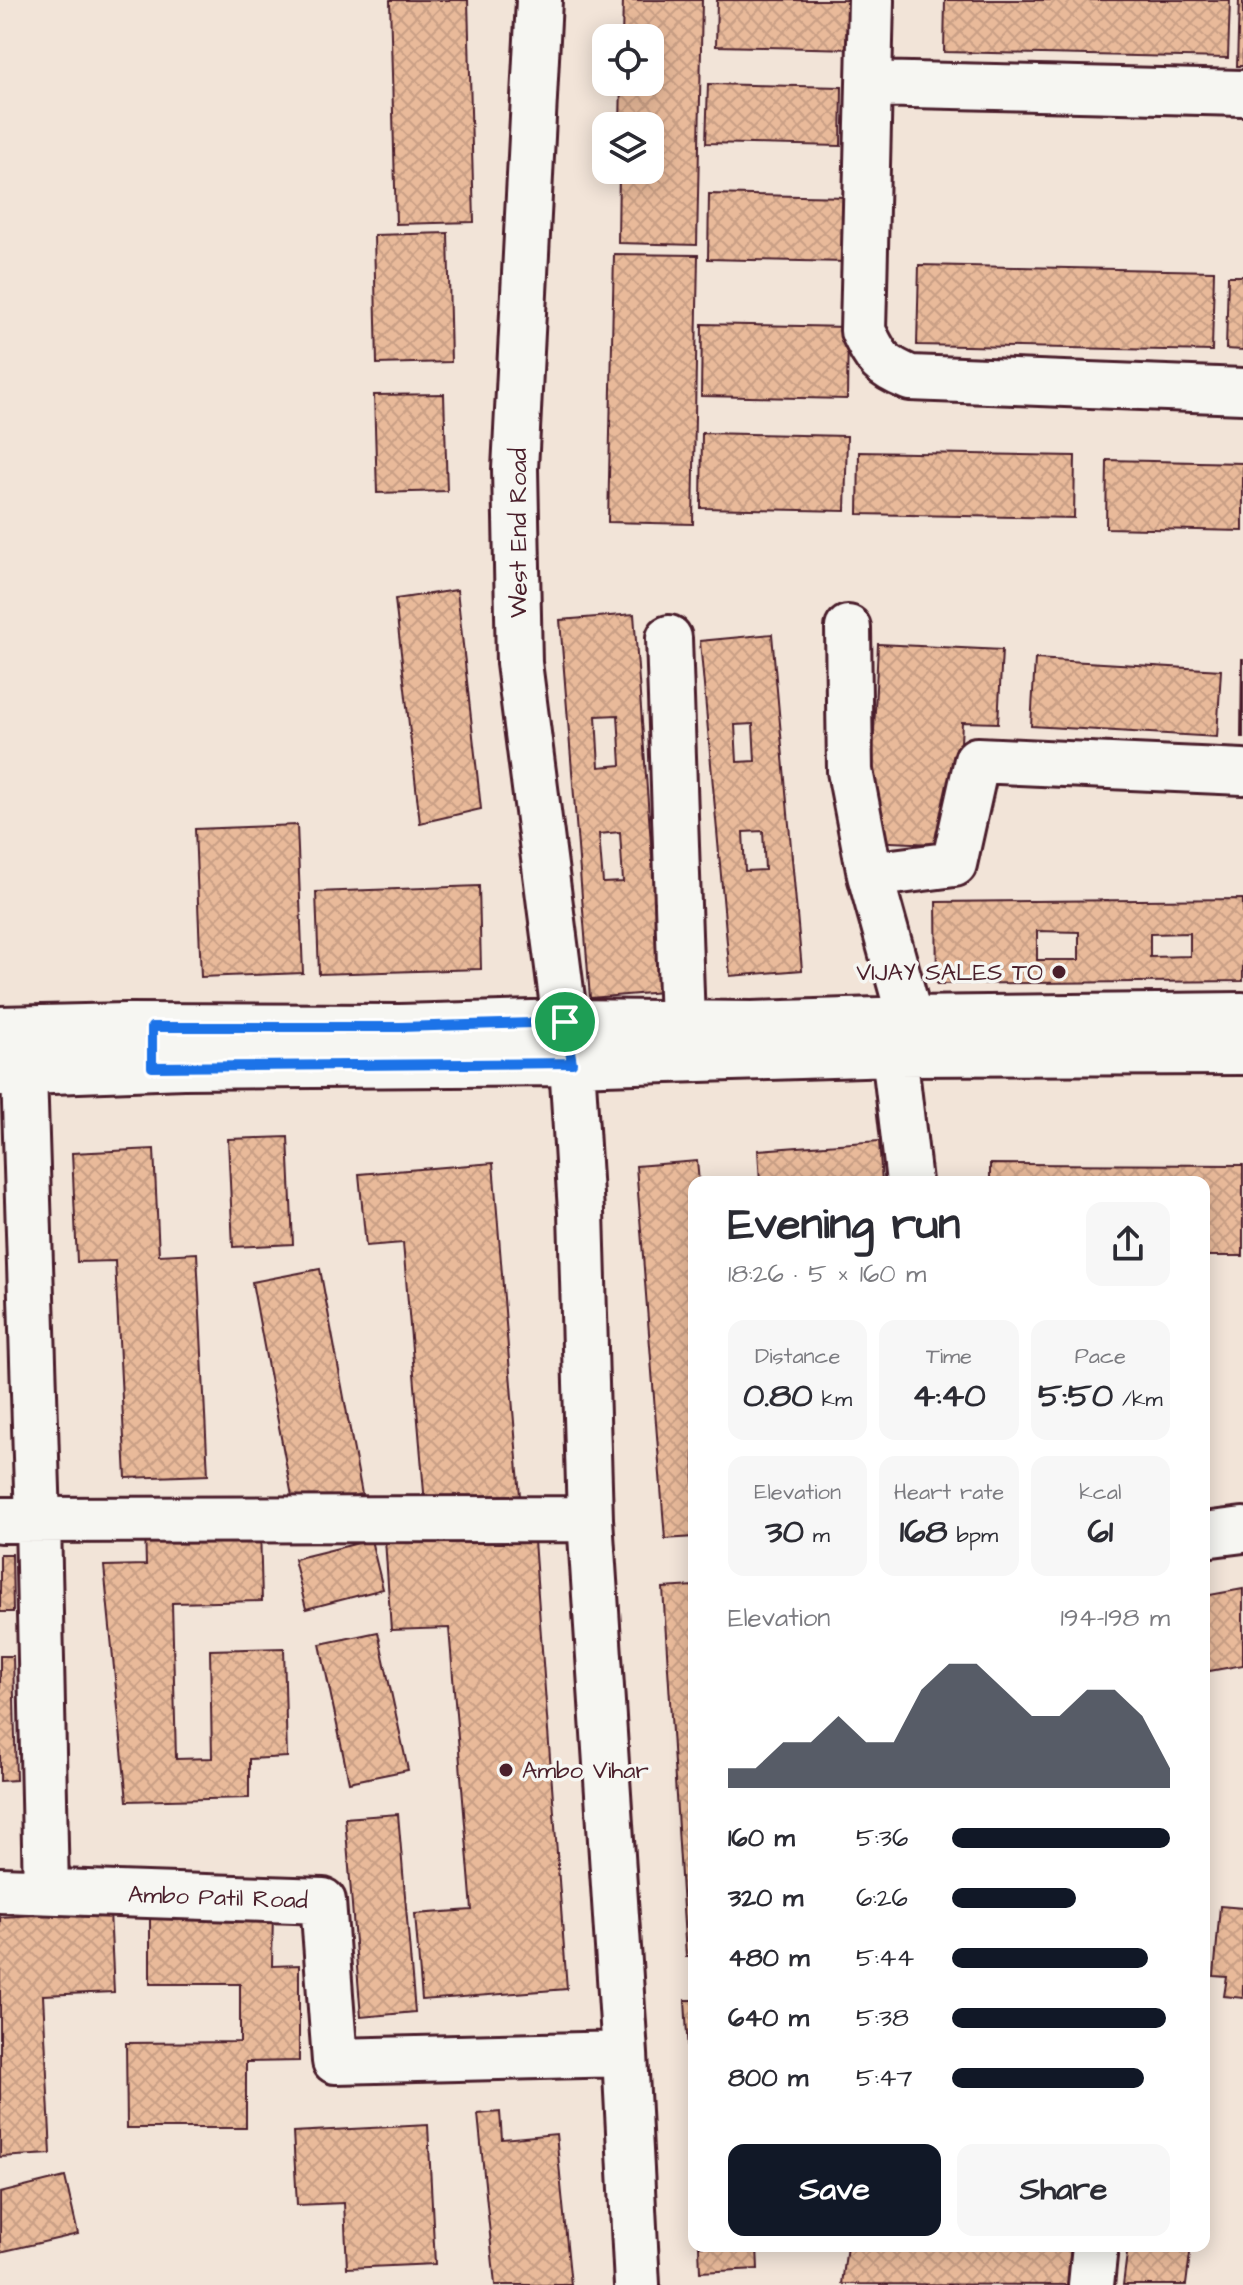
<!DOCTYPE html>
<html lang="en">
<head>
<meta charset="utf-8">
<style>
	:root { --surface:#fff; --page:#f7f7f7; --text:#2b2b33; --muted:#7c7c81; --accent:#111827 }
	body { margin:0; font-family:"Architects Daughter",sans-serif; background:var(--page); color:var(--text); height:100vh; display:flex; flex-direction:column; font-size:30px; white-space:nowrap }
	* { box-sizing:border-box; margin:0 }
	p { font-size:26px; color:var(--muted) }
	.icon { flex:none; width:44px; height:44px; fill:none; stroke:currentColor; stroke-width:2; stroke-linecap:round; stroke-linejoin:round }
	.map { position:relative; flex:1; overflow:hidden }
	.side { position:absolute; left:688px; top:1176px; width:522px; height:1076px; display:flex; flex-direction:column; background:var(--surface); border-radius:16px; box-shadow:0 4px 20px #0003 }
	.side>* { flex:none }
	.tools { position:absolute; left:592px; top:24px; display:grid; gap:16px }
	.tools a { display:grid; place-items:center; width:72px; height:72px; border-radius:16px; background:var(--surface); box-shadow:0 4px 20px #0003; font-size:40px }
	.pin { position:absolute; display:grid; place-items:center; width:68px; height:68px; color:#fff; margin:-34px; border:4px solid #fff; border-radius:50%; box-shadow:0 2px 8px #0007 }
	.round { display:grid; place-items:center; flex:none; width:84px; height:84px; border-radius:16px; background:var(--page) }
	.headline { display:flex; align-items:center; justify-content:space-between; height:136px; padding:0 40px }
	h1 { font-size:44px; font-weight:700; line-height:60px }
	.metrics { display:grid; grid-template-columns:repeat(3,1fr); gap:12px; height:136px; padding:8px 40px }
	.metrics div { display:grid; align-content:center; border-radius:16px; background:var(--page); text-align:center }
	.metrics b { font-size:34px; font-weight:700 }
	.metrics small { font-size:22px; font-weight:400 }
	.metrics p { font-size:22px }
	.chart { height:224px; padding:16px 40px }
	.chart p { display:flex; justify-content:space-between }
	.chart svg { width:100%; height:144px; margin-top:8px; fill:var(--accent); opacity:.7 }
	.button { display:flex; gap:16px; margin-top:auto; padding:16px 40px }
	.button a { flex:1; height:92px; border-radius:16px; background:var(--accent); color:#fff; font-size:32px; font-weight:700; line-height:92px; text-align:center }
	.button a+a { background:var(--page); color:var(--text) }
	ul { padding:0 40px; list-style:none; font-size:26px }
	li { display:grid; grid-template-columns:128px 96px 1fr; align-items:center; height:60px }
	li i { height:20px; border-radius:10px; background:var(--accent) }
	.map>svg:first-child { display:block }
	.building { fill:url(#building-cross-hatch); stroke:#4a1f2b; stroke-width:2; fill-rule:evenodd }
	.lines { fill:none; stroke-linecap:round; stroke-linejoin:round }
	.minor-casing { stroke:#4a1f2b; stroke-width:50 }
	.minor { stroke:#f6f6f2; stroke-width:44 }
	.route-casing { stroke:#fff; stroke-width:16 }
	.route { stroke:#1a73e8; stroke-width:10 }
	.poi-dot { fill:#4a1f2b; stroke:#f6f6f2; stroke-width:3 }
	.labels { text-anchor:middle; stroke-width:7; stroke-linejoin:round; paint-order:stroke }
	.street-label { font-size:24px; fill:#4a1f2b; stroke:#f6f6f2 }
	.poi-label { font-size:24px; fill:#4a1f2b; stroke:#f6f6f2; text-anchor:end }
</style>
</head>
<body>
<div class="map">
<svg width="1243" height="2285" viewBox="0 0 1243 2285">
	<defs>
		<pattern id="building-cross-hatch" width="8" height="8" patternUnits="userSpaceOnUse" patternTransform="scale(2)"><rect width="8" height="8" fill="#e9ba9a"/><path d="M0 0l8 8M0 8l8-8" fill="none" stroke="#c99f85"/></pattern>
	</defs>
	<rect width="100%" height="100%" fill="#f2e4d8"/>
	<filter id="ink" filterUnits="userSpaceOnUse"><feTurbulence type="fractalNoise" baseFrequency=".0125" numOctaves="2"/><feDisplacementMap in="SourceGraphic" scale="16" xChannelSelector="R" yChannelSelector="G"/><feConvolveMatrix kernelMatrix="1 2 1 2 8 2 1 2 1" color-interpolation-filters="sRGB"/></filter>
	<g filter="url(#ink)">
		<path class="building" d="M390,0H468L474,222L396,224Z
			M623,0H702L697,245L618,243L619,170H650V126H620L621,82H650V38H622Z
			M717,0H858L857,49L716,46Z
			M945,0H1230L1228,58L944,52Z
			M1239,0H1243V66H1237Z
			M708,84L842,87L841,146L706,143Z
			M709,194L848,197L847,262L708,259Z
			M448,233L451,362L377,364L374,235Z
			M614,254L698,255L693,524L608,522Z
			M919,265L1214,271L1212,351L917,345Z
			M1228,276H1243V350L1226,349Z
			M702,324L848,327L847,399L701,396Z
			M444,394L447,491L377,493L374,395Z
			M702,433L847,436L845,511L701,508Z
			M859,452L1075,456L1074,518L858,514Z
			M1107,460L1243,463V531L1106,528Z
			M457,590L481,809L420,823L395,599Z
			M634,614L662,992L590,998L560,620ZM618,715L621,765L599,767L596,716ZM620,832L623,882L603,883L599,834Z
			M772,634L802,970L730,976L700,641ZM753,724L755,761L737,762L735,725ZM763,831L765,870L745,871L743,832Z
			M878,644L1002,650L998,723L962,722L956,845L869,841Z
			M1035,659L1221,670L1217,737L1031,726Z
			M1242,659H1243V737H1241Z
			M297,825L303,973L201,977L195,829Z
			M479,886L481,969L319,974L316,892Z
			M1243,899V981L937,984L936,902ZM1037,931L1079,932V960H1037ZM1190,933V956L1150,957V934Z
			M288,1137L293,1244L233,1247L228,1139Z
			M879,1141L882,1182H760L758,1150Z
			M154,1149L159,1255L197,1253L208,1475L126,1478L115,1261L77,1262L72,1153Z
			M697,1161L699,1182H694V1537L665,1539L636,1166Z
			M493,1163L520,1496L425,1504L403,1243L366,1246L359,1174Z
			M990,1164L1243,1165V1256H1204V1182H990Z
			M320,1269L362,1494L294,1507L252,1282Z
			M260,1527L262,1601L172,1603L176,1759L212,1758L210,1650L284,1648L287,1757L249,1759V1798L127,1801L104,1566L146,1565L145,1529Z
			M533,1527L567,1989L422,2000L415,1914L472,1910L449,1628L391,1630L385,1539Z
			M371,1540L383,1589L306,1609L294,1559Z
			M0,1554H12L13,1612H0Z
			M694,1586V1957H686L663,1588Z
			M1243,1589V1665L1204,1672V1596Z
			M378,1632L408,1770L349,1782L320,1644Z
			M0,1656H13L16,1780L0,1781Z
			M398,1814L415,2012L361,2017L345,1818Z
			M1220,1906L1243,1908V1998L1224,1996L1227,1977L1214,1976Z
			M273,1909L272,1966L299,1965V2061L246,2062V2128H127L126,2043L240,2042V1984H150V1910Z
			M110,1911L114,1992L43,1995L51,2154L0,2157V1917Z
			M685,2000H694V2159Z
			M500,2112L502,2139L556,2134L571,2285H495L478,2114Z
			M428,2125L435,2264L347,2268L344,2203L297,2205L293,2132Z
			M65,2177L78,2234L0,2252V2193Z
			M699,2246H757L758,2269L700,2272Z
			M847,2246H1080L1075,2285L842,2284Z
			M1128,2246H1191L1186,2285H1123Z"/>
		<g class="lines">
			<defs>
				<path id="minor" d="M539,0L515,469L519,663L565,1022L572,1063L581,1212L590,1519L625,2054L637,2285
					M871,0L863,331C877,360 881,366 910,378L1243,391
					M869,84L1243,93
					M848,628L850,771L870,875L910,1019
					M669,638L682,1023
					M870,875L954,864L977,760L1243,772
					M0,1029L126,1026L400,1027L565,1022L752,1024L910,1019L1243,1015
					M894,1053L909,1182
					M24,1072L38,1521L46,1891
					M0,1073L183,1066L572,1063L894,1053L1243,1052
					M0,1520L590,1519
					M1204,1535L1243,1530
					M0,1890L323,1901L335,2061L625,2054
					M1091,2285L1095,2246"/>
			</defs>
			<use href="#minor" class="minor-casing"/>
			<use href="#minor" class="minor"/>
		</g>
	</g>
	<g class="lines" filter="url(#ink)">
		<defs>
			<path id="route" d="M565,1022L572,1063L152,1067V1027H400Z"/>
		</defs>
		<use href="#route" class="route-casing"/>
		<use href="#route" class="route"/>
	</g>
	<g class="poi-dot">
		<circle cx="1059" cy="972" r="8"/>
		<circle cx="506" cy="1770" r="8"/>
	</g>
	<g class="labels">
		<g class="street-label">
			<text transform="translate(518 533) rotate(-90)" y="8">West End Road</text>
			<text transform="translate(218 1897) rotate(2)" y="8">Ambo Patil Road</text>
		</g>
		<g class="poi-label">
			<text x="1043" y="980">VIJAY SALES TO</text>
			<text x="522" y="1778" text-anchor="start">Ambo Vihar</text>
		</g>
	</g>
</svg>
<div class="tools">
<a><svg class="icon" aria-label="locate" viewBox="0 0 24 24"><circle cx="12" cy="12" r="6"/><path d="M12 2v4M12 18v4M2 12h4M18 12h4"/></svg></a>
<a><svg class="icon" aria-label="layers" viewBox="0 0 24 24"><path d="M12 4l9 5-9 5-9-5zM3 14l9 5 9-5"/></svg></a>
</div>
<div class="pin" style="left:565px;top:1022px;background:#1e9e55"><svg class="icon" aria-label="arrive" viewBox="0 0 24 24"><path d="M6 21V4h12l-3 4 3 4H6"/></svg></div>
<section class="side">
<div class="headline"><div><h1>Evening run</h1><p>18:26 · 5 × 160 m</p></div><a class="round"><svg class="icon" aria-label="share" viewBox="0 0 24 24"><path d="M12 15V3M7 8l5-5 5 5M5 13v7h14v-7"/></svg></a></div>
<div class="metrics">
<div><p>Distance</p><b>0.80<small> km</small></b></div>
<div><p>Time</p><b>4:40</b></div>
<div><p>Pace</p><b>5:50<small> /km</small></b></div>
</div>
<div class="metrics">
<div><p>Elevation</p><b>30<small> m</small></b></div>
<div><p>Heart rate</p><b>168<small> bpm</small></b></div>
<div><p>kcal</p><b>61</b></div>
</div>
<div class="chart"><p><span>Elevation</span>194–198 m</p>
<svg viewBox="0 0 160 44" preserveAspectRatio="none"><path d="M0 44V38L10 38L20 30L30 30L40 22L50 30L60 30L70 14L80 6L90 6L100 14L110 22L120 22L130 14L140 14L150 22L160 38V44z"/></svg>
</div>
<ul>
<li><b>160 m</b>5:36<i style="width:100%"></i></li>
<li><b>320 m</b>6:26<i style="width:57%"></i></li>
<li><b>480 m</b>5:44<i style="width:90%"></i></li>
<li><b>640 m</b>5:38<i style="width:98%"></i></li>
<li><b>800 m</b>5:47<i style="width:88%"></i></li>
</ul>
<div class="button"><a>Save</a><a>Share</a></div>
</section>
</div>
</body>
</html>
